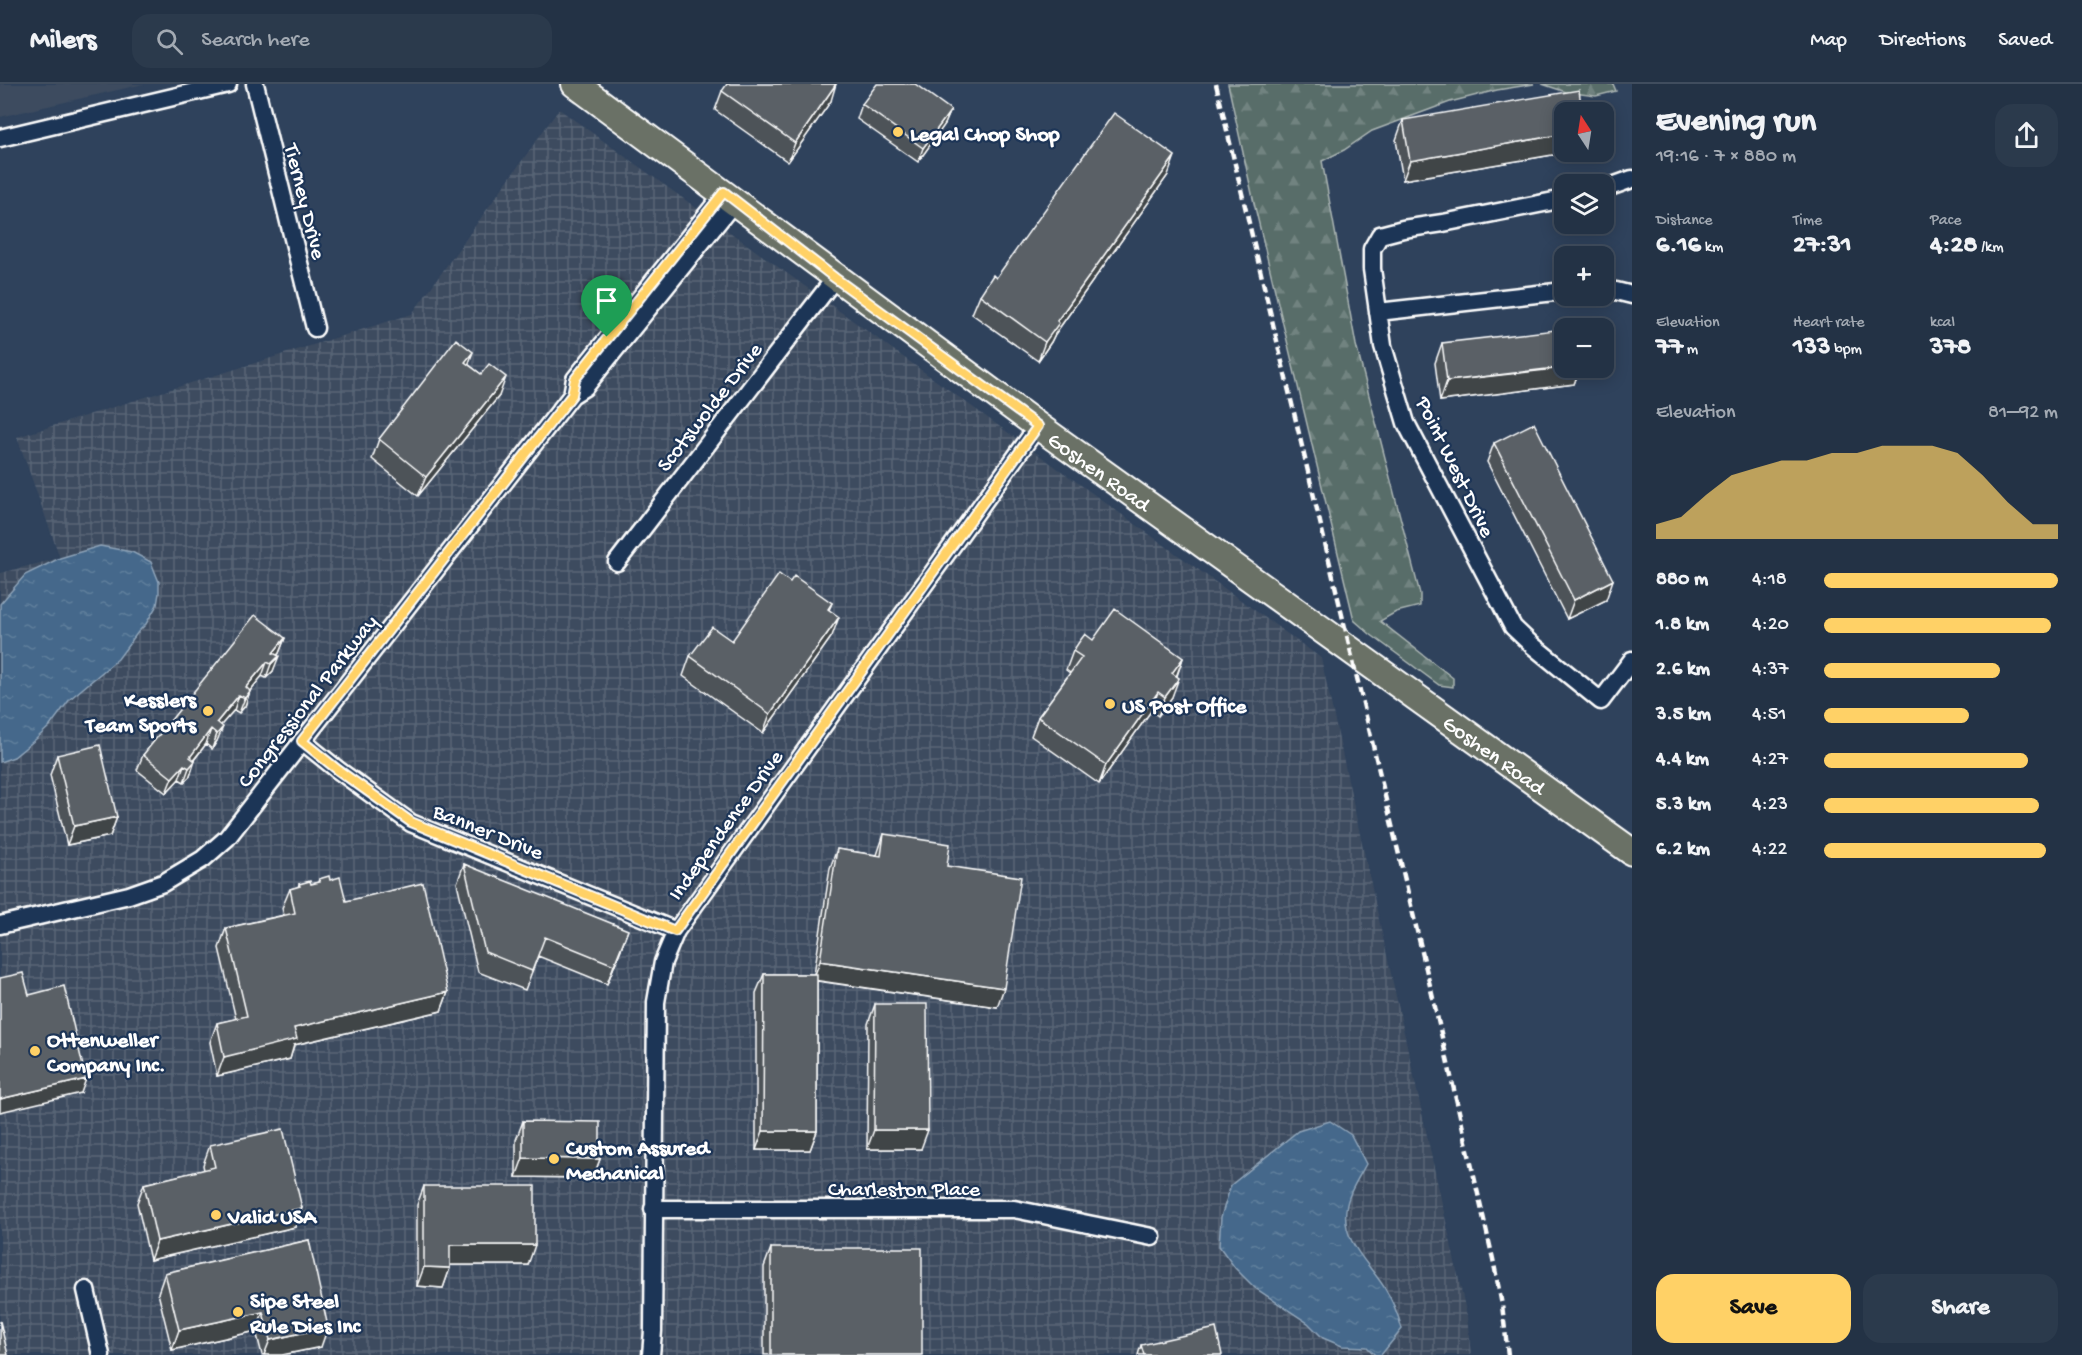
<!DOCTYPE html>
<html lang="en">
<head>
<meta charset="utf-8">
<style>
	:root { --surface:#233245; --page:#2b3a4c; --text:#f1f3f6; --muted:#a3aab3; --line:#404d5e; --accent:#ffd166 }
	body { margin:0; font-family:"Gochi Hand",sans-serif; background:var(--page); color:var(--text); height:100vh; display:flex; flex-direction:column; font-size:22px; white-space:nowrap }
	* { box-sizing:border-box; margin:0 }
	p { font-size:20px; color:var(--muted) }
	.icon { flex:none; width:33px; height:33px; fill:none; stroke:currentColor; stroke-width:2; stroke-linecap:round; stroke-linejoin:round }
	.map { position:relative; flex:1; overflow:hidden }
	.details { display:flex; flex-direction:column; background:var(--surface); width:450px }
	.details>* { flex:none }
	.needle { width:39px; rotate:348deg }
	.fabs { position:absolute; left:1554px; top:18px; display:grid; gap:12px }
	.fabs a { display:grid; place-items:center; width:60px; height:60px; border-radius:12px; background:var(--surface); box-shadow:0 3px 15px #0003,0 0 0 2px var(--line); font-size:30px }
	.pin { position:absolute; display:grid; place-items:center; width:51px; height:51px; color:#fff; margin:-62px -26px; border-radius:50% 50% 50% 0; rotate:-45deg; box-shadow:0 0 6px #0007 }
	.pin .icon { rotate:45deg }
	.round { display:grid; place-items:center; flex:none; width:63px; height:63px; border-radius:18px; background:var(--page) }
	.summary { display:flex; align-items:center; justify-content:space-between; height:102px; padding:0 24px }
	h1 { font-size:33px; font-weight:700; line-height:45px }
	.stats { display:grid; grid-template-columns:repeat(3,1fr); gap:9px; height:102px; padding:6px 24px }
	.stats div { display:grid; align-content:center }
	.stats b { font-size:26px; font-weight:700 }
	.stats small { font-size:16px; font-weight:400 }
	.stats p { font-size:16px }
	.chart { height:168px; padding:12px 24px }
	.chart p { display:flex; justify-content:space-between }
	.chart svg { width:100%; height:108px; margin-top:6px; fill:var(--accent); opacity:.7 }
	.primary-button { display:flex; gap:12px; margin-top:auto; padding:12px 24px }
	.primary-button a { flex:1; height:69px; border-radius:18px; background:var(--accent); color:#111; font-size:24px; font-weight:700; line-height:69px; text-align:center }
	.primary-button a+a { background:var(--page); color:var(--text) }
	ul { padding:0 24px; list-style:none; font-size:20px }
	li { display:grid; grid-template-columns:96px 72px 1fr; align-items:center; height:45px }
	li i { height:15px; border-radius:8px; background:var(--accent) }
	header { display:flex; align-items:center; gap:36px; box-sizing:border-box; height:84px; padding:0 30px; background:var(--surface); border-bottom:2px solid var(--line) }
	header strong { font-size:28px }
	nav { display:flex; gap:33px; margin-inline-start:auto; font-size:21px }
	.search { width:420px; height:54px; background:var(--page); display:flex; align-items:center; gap:15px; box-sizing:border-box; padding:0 21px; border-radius:18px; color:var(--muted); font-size:22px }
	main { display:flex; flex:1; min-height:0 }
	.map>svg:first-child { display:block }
	.built { fill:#3c4b5f }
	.industrial { fill:url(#industrial-grid) }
	.forest { fill:url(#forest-firs); stroke:#acb6b4; stroke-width:1.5 }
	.water { fill:url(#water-ripples); stroke:#8fa4b9; stroke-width:1.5 }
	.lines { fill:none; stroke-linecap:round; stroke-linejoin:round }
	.street-casing { stroke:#fff; stroke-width:21 }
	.primary-casing { stroke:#fff; stroke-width:30 }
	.street { stroke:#1d3557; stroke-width:16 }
	.primary { stroke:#6a7166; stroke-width:26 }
	.rail { stroke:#fff; stroke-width:4.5; stroke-dasharray:9 4.5; stroke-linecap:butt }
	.wall { fill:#4d5358; stroke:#fff; stroke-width:1.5 }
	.shaded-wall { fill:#3f4447; stroke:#fff; stroke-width:1.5 }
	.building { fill:#5a6166; stroke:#fff; stroke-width:1.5 }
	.route-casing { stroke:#fff; stroke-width:12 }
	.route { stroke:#ffd166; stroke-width:8 }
	.poi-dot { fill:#ffd166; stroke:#1d3557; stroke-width:2 }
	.labels { text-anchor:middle; stroke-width:4.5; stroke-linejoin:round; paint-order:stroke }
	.poi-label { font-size:22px; font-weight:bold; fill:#fff; stroke:#1d3557; text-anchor:start }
	.street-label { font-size:22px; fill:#fff; stroke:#1d3557 }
</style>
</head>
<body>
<header>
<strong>Milers</strong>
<div class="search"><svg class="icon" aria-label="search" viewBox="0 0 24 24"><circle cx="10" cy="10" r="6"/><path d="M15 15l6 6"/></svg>Search here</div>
<nav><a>Map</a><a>Directions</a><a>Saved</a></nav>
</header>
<main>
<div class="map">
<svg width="1632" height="1271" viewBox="0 0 1632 1271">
	<defs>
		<pattern id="industrial-grid" width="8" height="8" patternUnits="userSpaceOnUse" patternTransform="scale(1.5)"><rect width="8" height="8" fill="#3c4b5f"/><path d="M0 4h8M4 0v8" fill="none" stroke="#596677"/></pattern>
		<pattern id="forest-firs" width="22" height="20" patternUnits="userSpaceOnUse" patternTransform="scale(1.5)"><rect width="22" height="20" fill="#586d69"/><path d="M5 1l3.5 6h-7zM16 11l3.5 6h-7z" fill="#718380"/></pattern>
		<pattern id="water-ripples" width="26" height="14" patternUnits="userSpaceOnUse" patternTransform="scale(1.5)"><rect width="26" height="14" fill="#44688b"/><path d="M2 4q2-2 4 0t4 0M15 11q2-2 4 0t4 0" fill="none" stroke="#607f9c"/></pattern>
	</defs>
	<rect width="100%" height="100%" fill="#2f425c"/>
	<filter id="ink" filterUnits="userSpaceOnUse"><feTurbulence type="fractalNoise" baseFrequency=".0167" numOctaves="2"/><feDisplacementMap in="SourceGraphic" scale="12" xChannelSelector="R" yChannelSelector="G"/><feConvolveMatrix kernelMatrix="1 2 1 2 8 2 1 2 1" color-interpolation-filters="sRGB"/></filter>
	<g filter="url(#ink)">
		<path class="built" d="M0,0H144L0,33Z"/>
		<path class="industrial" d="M559,25L1321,574L1467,1232L1471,1271H0V489L60,474L17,353L412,230Z"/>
		<path class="forest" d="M1228,0H1534L1497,6L1450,18L1372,47L1344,66L1322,77L1356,261L1420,510V522L1396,528L1380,537L1453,594V603L1439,601L1370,550L1354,536L1254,119Z
			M1542,0H1613L1616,7L1596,12L1566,8Z"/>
		<path class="water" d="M100,462L132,468L151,478L159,498V509L157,521L146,540L138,548L118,575L70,615L50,642L36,655L14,673L0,678V520L25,491L60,474Z
			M1330,1037L1351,1051L1366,1080C1358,1095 1348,1109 1346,1126C1342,1158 1369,1179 1384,1203C1393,1217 1398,1230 1402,1245L1381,1271H1375L1367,1263L1342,1262L1323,1254L1308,1239L1255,1204L1235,1184L1219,1162L1221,1133L1231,1101L1298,1047Z"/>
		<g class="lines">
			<defs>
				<path id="street" d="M255,0L315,244
					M0,54L228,0
					M1604,105L1632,95
					M1564,115L1443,139L1403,145L1380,151L1372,165V185L1383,262L1406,339L1513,543L1532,561L1601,617L1632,576
					M1604,206L1616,207L1632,211
					M1378,228L1564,207
					M572,311L575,295L724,109
					M617,478L835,194
					M302,657L338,686L411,739L676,847
					M0,841L129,811L163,799L203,775L227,754L572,311L585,303L735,117
					M653,1125H1014L1152,1153
					M86,1206L101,1271
					M651,1271L653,1247L656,918L663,878L676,847L1038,342"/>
				<g id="primary">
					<path id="s1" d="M575,0L1038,342L1632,768"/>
				</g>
			</defs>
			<use href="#street" class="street-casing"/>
			<use href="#primary" class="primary-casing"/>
			<use href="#street" class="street"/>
			<use href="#primary" class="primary"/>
			<path class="rail" d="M1216,0L1432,910L1493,1175L1502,1221L1508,1271"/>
		</g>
		<path class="wall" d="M722,7L831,17L788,78L715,26Z
			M862,20L951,26L945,40L918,78L857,35Z
			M1403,36L1564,68H1570L1403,96L1396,56Z
			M1168,91L1055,250L1051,258L1038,277L972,230L980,211L996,194Z
			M1442,259L1564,284H1580L1574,300L1440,317L1435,279Z
			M468,280L481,290L499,312L418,412L372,375L379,355Z
			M1494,359L1606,516L1567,535L1487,378Z
			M790,498L832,519L829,526L832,552L763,649L683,592L690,572L732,557Z
			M285,554L279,569L277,571L273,587L266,594L262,592L250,607L245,622L239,629L234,626L221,641L217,657L212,665L206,660L194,676L190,692L184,698L179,695L166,709L137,686L143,671Z
			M1093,556L1183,574L1177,592L1172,613L1158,632L1151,627L1099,700L1031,652L1038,633L1070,589L1066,586L1073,567Z
			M57,671L117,733L110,752L67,761L50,691Z
			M884,750L947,782L997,923L817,897V1047L810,1066H756V909L764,890H814L830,784L837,765L877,771Z
			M464,780L621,865L607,900L538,872L525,906L478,888L457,799Z
			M319,795L330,796L346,817L448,908L441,927L294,961L290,975L217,992L210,958L217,939L236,935L219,864L226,844L284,831L282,824L290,805L298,803L299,800H311L318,798Z
			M875,920L921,1065H867L868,940Z
			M523,1037L600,1075L593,1094L516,1093V1056Z
			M210,1061L295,1143L150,1176L137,1119L144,1100L204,1086L203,1081Z
			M424,1102L528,1181H450V1184L443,1204L417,1202V1121Z
			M309,1156L321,1263L282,1271H262L256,1247L172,1266L158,1209L165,1189Z
			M771,1164L922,1271H764V1183Z
			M1141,1261L1222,1271H1138Z"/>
		<path class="shaded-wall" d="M836,0L831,17L788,78L795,59Z
			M951,26L945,40L918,78L923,64Z
			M1564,50V68H1570L1403,96L1410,77Z
			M1175,72L1168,91L1055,250L1051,258L1038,277L1045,258L1057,237Z
			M473,268L466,287L465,278Z
			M1564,284H1580L1574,300L1440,317L1447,297Z
			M506,293L499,312L418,412L426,393Z
			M1613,496L1606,516L1567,535L1574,516Z
			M839,533L832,552L763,649L770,630Z
			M285,554L279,569L271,579L273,569Z
			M279,572L273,587L266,594L271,580Z
			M1183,574L1176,593L1172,589Z
			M267,578L262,592L244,614L246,603Z
			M1179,594L1172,613L1158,632L1165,613Z
			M250,607L245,622L239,629L245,614Z
			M1158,608L1151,627L1099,700L1106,681Z
			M239,611L234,626L215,648L217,638Z
			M223,643L217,657L212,665L217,650Z
			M211,645L206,660L188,683L190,673Z
			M195,677L190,692L184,698L189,684Z
			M184,681L179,695L166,709L172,694Z
			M117,733L110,752L67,761L74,742Z
			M628,846L621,865L607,900L614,881Z
			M820,877L1004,904L997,923L813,896Z
			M448,908L441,927L294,961L290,975L217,992L224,973L294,944Z
			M86,995L81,1009L0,1028V1015Z
			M874,1046H928L921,1065H867Z
			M763,1047H817L810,1066H756Z
			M523,1074L600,1075L593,1094L516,1093Z
			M302,1124L295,1143L150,1176L157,1157Z
			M450,1161H535L528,1181H443Z
			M424,1183L450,1184L443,1204L417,1202Z
			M263,1228L256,1247L172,1266L179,1246Z
			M328,1243L321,1263L282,1271H264L270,1256Z"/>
		<path class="building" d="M727,0H836L795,59L722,7Z
			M877,0H915L951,26L923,64L862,20Z
			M1579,6L1582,28H1564V50L1410,77L1403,36Z
			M1114,29L1175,72L1057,237L1059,239L1045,258L980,211L993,191L996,194Z
			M1564,245V283L1447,297L1442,259Z
			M456,255L473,268L465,278L481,290L489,280L506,293L426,393L379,355Z
			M1534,339L1613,496L1574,516L1494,359Z
			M779,490L790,498L794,492L832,519L828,525L839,533L770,630L690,572L712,543L732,557Z
			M1115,525L1183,574L1172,589L1179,594L1165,613L1158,608L1106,681L1038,633L1082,573L1073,567L1079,558L1085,550L1093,556Z
			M255,531L285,554L273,569L279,572L271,580L267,578L246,603L250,607L245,614L239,611L217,638L223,643L217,650L211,645L190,673L195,677L189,684L184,681L172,694L143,671Z
			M100,661L117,733L74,742L57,671Z
			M884,750L950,760L947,782L1021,793L1004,904L820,877L837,765L881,772Z
			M464,780L628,846L614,881L545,853L532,887L485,868Z
			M329,792L330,796L340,793L346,817L423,799L448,908L294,944L297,955L224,973L217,939L247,932L226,844L295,829L290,805L300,802L299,800L310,797L311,800L320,798L319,795Z
			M23,889L29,911L64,902L86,995L0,1015V894Z
			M764,890H817V1047H763Z
			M875,920H927L928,1046H874Z
			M523,1037L600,1038V1075L523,1074Z
			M283,1045L302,1124L157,1157L144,1100L215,1083L210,1061Z
			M424,1102H535V1161H450V1184L424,1183Z
			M309,1156L328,1243L270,1256L263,1228L179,1246L165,1189Z
			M771,1164H922V1271H771Z
			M0,1237L8,1271H0Z
			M1216,1244L1222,1271H1144L1141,1261Z"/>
	</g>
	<g class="lines" filter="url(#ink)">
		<defs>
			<path id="route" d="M724,108L835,194L1038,342L675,847L411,738L338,686L302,657L572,311L575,295Z"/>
		</defs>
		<use href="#route" class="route-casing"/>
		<use href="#route" class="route"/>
	</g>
	<g class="poi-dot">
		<circle cx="898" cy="48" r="6"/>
		<circle cx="1110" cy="620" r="6"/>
		<circle cx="208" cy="627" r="6"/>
		<circle cx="35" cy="967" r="6"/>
		<circle cx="554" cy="1075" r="6"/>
		<circle cx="216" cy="1131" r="6"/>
		<circle cx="238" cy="1228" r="6"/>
	</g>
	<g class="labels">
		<g class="poi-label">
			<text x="910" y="56">Legal Chop Shop</text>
			<text x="196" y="622" text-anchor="end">Kesslers<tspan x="196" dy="25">Team Sports</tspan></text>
			<text x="1122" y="628">US Post Office</text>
			<text x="47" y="962">Ottenweller<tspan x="47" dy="25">Company Inc.</tspan></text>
			<text x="566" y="1070">Custom Assured<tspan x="566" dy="25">Mechanical</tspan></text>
			<text x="228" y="1139">Valid USA</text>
			<text x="250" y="1223">Sipe Steel<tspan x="250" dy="25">Rule Dies Inc</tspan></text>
		</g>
		<g class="street-label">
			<text transform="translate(307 117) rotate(76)" y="8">Tierney Drive</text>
			<text transform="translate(708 322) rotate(-52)" y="8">Scotswolde Drive</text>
			<text transform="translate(1457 382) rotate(64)" y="8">Point West Drive</text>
			<text dy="8" stroke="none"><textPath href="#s1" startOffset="652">Goshen Road</textPath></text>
			<text transform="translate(306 616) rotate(-52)" y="8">Congressional Parkway</text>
			<text dy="8" stroke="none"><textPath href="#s1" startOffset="1138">Goshen Road</textPath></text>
			<text transform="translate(724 740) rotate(-54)" y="8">Independence Drive</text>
			<text transform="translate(489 746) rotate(22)" y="8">Banner Drive</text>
			<text x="904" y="1111">Charleston Place</text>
		</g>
	</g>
</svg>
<div class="fabs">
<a><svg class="needle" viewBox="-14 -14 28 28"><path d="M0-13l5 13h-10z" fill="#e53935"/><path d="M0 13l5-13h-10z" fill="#a3aab3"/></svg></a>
<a><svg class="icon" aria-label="layers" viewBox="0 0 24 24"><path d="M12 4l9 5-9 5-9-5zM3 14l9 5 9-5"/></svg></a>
<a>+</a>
<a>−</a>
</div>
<div class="pin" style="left:607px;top:253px;background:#1e9e55"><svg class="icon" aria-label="arrive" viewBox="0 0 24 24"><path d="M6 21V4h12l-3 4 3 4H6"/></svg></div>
</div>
<section class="details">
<div class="summary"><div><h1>Evening run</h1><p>19:16 · 7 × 880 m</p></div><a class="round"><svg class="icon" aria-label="share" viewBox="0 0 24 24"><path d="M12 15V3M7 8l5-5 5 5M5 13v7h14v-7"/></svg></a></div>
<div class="stats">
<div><p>Distance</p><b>6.16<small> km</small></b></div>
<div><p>Time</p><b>27:31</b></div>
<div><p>Pace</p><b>4:28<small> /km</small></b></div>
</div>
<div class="stats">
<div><p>Elevation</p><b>77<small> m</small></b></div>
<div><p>Heart rate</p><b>133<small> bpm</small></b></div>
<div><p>kcal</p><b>378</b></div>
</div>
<div class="chart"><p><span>Elevation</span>81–92 m</p>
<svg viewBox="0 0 160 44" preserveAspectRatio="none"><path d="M0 44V38L10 35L20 26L30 18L40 15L50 12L60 12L70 9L80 9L90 6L100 6L110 6L120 9L130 18L140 29L150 38L160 38V44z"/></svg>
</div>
<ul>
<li><b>880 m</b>4:18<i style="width:100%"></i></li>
<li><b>1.8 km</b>4:20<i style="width:97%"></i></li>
<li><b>2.6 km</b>4:37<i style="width:75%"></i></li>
<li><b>3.5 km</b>4:51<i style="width:62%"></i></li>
<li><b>4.4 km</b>4:27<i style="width:87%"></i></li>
<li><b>5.3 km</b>4:23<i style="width:92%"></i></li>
<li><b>6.2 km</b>4:22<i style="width:95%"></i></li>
</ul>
<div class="primary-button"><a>Save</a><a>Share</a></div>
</section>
</main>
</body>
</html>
